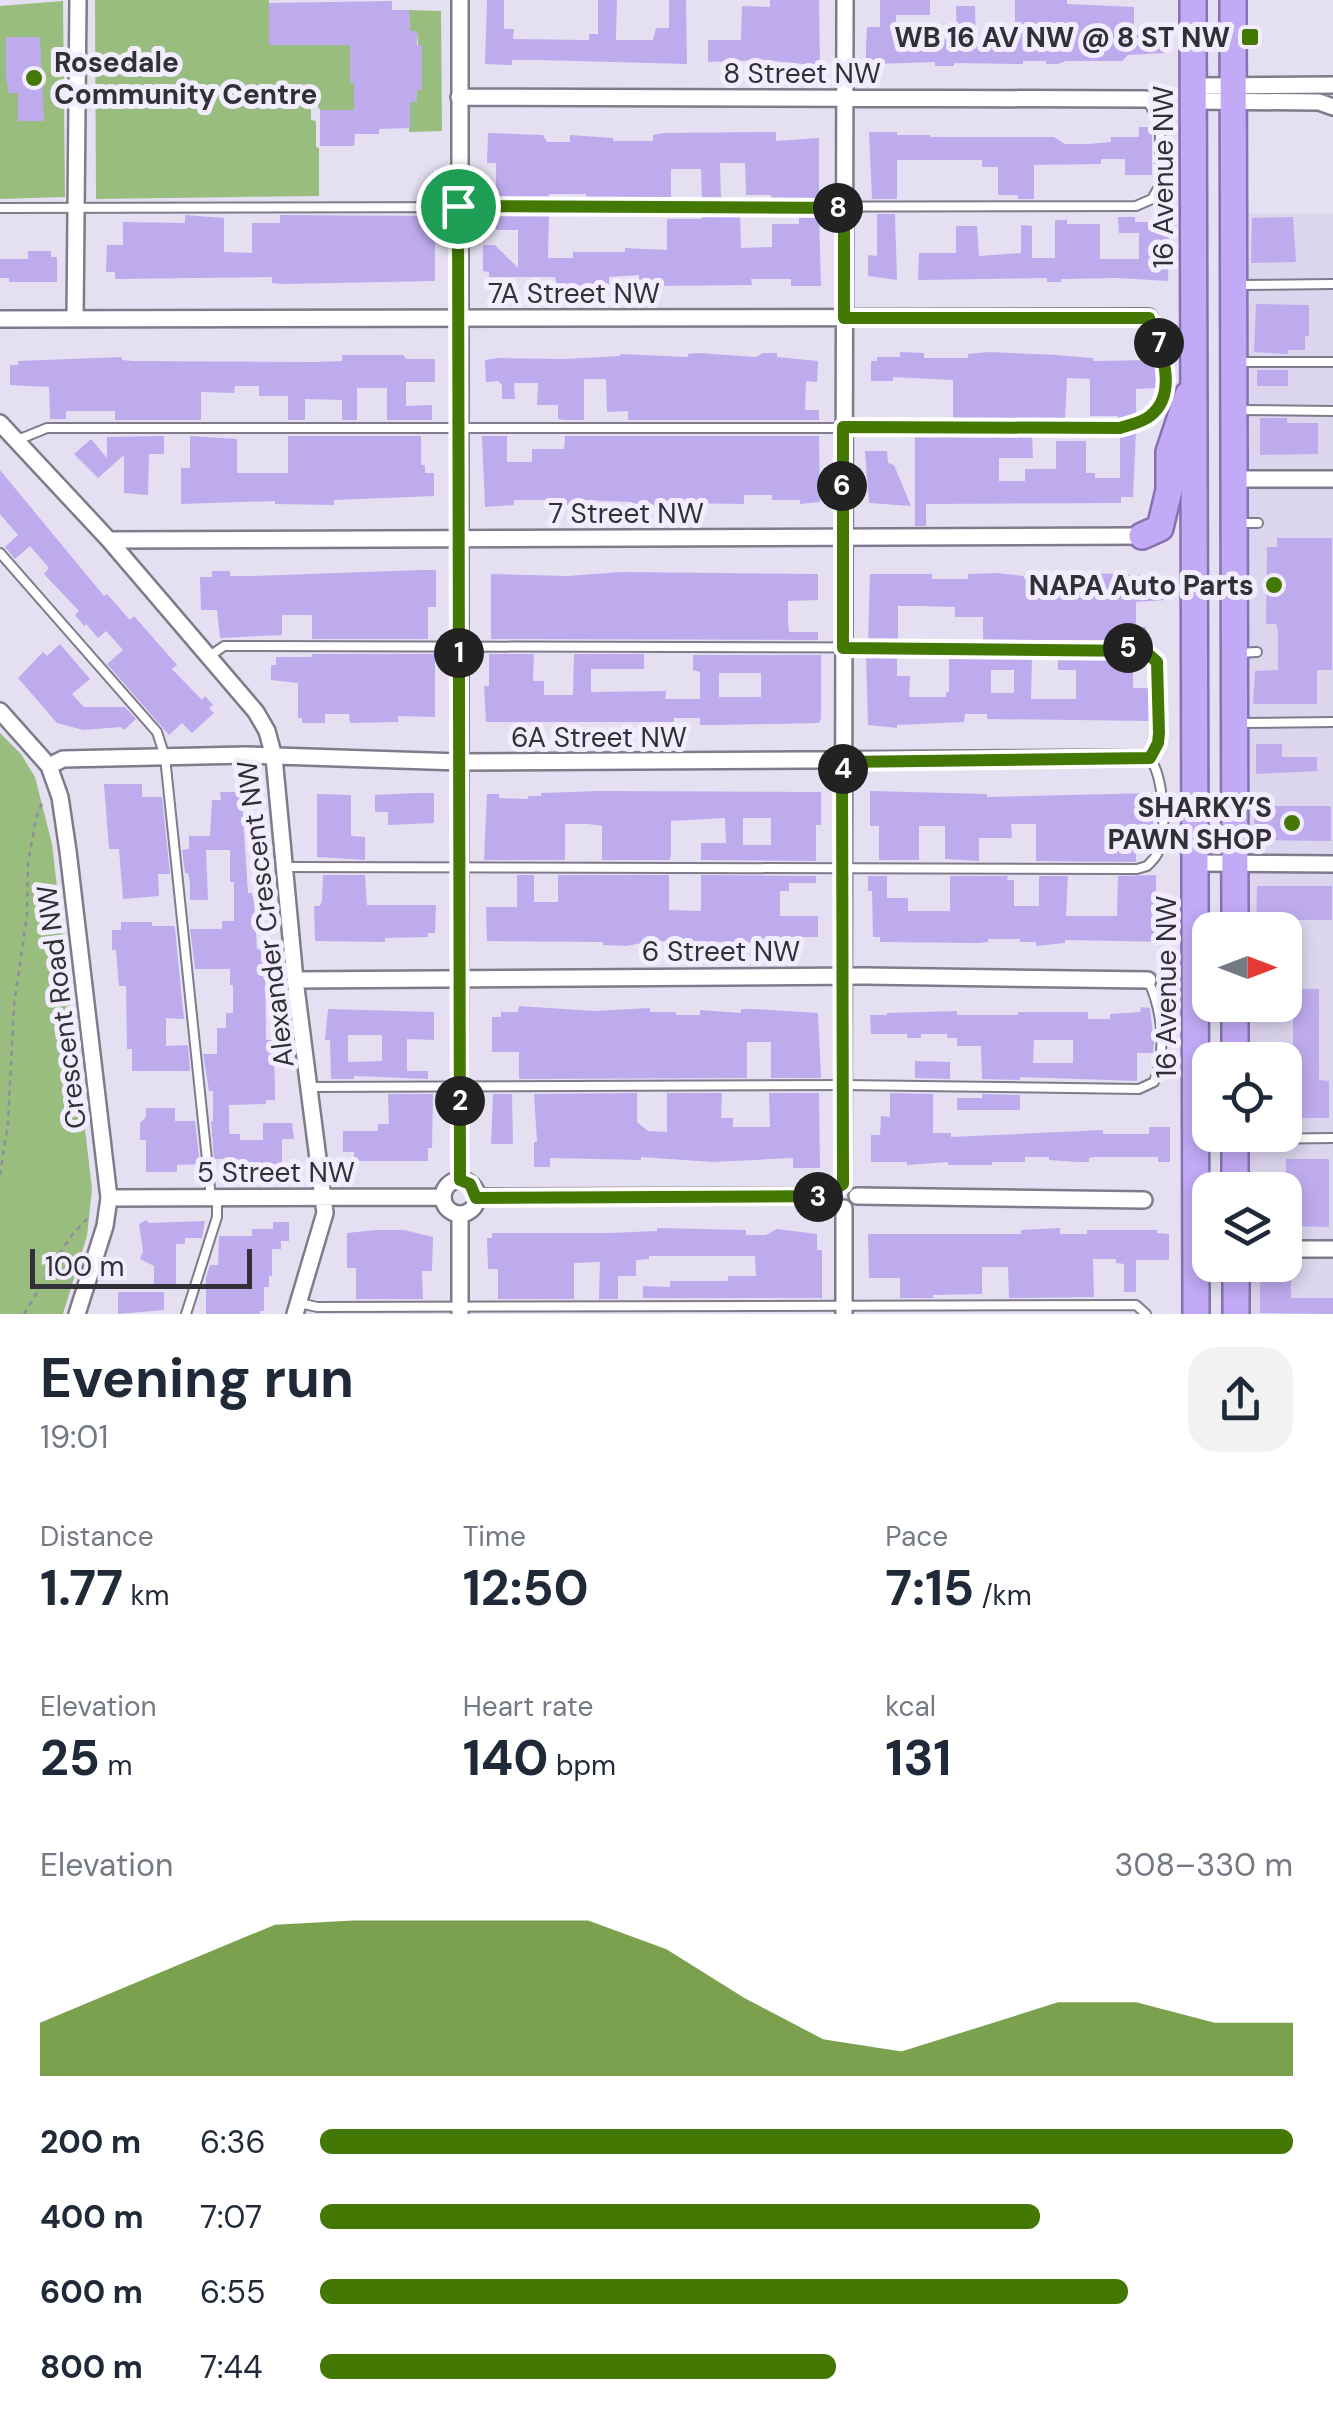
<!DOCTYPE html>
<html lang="en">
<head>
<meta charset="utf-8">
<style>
	:root { --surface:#fff; --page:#f2f2f3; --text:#1f2937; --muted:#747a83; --accent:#447804 }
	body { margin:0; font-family:"DM Sans",sans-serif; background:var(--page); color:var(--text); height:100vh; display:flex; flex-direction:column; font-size:38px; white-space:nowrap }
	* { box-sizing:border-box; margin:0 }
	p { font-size:32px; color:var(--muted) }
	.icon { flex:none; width:55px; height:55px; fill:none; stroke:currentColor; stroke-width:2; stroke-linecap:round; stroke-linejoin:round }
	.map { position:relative; height:1314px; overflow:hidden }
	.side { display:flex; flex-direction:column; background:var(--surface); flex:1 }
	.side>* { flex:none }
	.needle { width:65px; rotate:90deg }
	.fabs { position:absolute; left:1192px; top:912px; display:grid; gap:20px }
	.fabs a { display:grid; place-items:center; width:110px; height:110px; border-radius:20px; background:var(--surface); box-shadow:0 5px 15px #0003; font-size:50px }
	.scale { position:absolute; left:30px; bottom:25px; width:222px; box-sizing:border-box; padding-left:10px; border:5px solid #313036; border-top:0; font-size:28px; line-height:35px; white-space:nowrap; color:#313036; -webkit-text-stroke:8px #f1edfe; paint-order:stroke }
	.pin { position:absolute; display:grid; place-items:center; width:85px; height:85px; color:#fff; margin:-42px; border:5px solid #fff; border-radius:50%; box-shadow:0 2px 10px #0007 }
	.km { position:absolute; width:50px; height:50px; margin:-25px; border-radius:50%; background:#222; color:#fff; font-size:28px; line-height:50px; text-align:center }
	.round { display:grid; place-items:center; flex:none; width:105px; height:105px; border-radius:30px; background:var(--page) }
	.head { display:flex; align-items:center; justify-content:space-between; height:170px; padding:0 40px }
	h1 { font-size:55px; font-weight:700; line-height:75px }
	.stats { display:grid; grid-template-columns:repeat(3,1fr); gap:15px; height:170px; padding:10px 40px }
	.stats div { display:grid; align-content:center }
	.stats b { font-size:50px; font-weight:700 }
	.stats small { font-size:28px; font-weight:400 }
	.stats p { font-size:28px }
	.chart { height:280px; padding:20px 40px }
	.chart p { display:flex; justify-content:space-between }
	.chart svg { width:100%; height:180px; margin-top:10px; fill:var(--accent); opacity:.7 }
	ul { padding:0 40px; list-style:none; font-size:32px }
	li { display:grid; grid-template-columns:160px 120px 1fr; align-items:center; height:75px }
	li i { height:25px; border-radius:12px; background:var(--accent) }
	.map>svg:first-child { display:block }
	.built { fill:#dbd5ed }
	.green { fill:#99bd7f }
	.building { fill:#beabee; fill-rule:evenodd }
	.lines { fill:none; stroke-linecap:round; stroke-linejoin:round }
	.service-casing { stroke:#7f7b8a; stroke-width:12 }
	.minor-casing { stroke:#7f7b8a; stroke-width:20 }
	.trunk-casing { stroke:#8572b1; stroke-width:30 }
	.path { stroke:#908d99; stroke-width:2.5; stroke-dasharray:5 5; stroke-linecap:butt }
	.service { stroke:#fff; stroke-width:8 }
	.minor { stroke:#fff; stroke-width:15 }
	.trunk { stroke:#c2aaf6; stroke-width:25 }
	.route-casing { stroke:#fff; stroke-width:20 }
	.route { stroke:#447804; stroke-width:12 }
	.poi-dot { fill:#447804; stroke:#f1edfe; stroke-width:4 }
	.labels { text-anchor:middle; stroke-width:10; stroke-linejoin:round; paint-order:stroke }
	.poi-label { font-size:28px; font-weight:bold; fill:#313036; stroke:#f1edfe; text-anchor:end }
	.street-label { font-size:28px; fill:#313036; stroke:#f1edfe }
</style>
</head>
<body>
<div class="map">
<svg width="1333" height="1314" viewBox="0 0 1333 1314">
	<rect width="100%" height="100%" fill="#e4e0f1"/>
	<path class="built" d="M1233,214H1333V1314H1236V1265H1285V1190H1235V1135H1285V1060H1235V1005H1285V930H1235Z"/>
	<path class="green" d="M95,0H269L270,45H354L350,82L354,83V110H320L318,106L311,107V120L316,121V147L319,148V196L96,199Z
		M63,1L65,197L0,199V6Z
		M409,10L441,11L442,131L409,132L410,102L417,101V90H422L417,31H410Z
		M0,733L21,754L35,777L52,844L92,1189L87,1236L63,1314H0Z"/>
	<path class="building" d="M487,0H504V29H514L513,39L589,40V34H598V0H617L616,40H653L656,28H669V0H686L687,64L538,60H512V65L485,64Z
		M770,0H819L820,66L766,60L708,62V40H741L742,6L770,7Z
		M880,0H930V15H896V39L909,40L957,39L956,6H975L976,41H1004L1005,27H1015V0H1067V4L1134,7V35H1165L1164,53L1128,55L1122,61H1066L1058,64H1046V61H1023V64L954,63V66H935V62L876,64L866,62V46L867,27H880Z
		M392,1V10H409L410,31H417V45H422V90H417V102H410V128L379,129V134H355L354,146H320V110H354V83H350V45H269V3Z
		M6,37H40L44,121H18V93H9L6,79Z
		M1139,127H1152V175H1125V159H1101V164L1034,165V199H1018V195H998V167H982V160H897V199H872L869,132H897V135H930V137H1054L1065,144H1088L1111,142V137H1139Z
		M776,132V141L819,138V199H771V195H746L745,163H720L721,199H702L701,169H671V199H586V194H549V200H496V163H487L488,133L543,135L547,142H570V135L613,138V141H653V135L664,133Z
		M702,214L740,215L741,248L772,247V224H799V214H819L821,286H791V279H751L752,285L653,286V280H639V275L609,277V287H557L555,277H489V272L483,271V245H495L518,268V230H496V215H549L548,258H573V252H625V248L667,250V219H702Z
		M877,214H895L897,280L868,276V255L877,256Z
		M185,215L224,218V252L252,253V223H280V215L435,216V281L283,284L272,283V277L115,279V272H106L107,245H123V222L185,223Z
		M1118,217H1135V222H1170L1168,281L1119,278L1061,279V282H1047V278L918,280L919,253H956V226H977L979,256L1021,253V225L1032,226V258H1055V220H1067V224H1100V259H1139V233H1119Z
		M1293,217L1296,262L1251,263L1252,218Z
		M28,251H51V257H57V282H9V278H0V259H28Z
		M1256,304L1309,305V336H1305V350H1288V354L1254,352Z
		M900,352L924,353V358H968V354L989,352L1057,355L1093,358V361L1155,360L1156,388L1136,389V415L1120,420L1117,416H1090V379L1067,378L1065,420H953V380L893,377V381H871V361H877V357H900Z
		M698,353L756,357L763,353H777V357L818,361L817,382L806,381L805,410H819V420H628V411L607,412L606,379H584V420H565L558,419V405H537L538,383H514L515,399H502V385L498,381L486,382L485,360L497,358L565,359L620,356V354L688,357V354Z
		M342,355H403L406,359H435V382H406V406L432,405V420H387V388H357V420H342V400L305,399V420H288V396H259V386H235L234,393L201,392V420H115V411H66V419H50L49,387L10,385V365H18V361L122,357V360L133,361L316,362L342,361Z
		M1257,370H1288V386H1257Z
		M1260,418H1287V423H1318V454L1260,455Z
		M1136,431L1133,497H1121V503L926,504V526H915V436H1032L1033,458H999V481H1025V469H1056V441H1086V473H1095V478H1120V436Z
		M164,436V454H149L148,495L124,493V455L98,478L74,454L91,439L107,458V437Z
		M190,436L237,439V473H288V436H421V465H425V473H434V496L334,500V505L275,504V501L181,504V468H190Z
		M482,436H507V462H532V449H564L565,436H819L820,502L800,504V500H772V495H744V504L675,503L632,507V502L578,500V505H566V500H514V505L485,507Z
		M865,451H887L888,463L894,465L911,506L869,503Z
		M0,470L104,596L107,594L130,620L134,616L177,665L172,669L202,700L205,696L213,705L209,708L214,713L192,733L182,723L169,735L107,664L123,650L106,631L98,638L86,624L84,626L75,615L79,611L44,574L49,568L30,546L15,559L5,547L18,535L0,514Z
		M1277,538H1332V670H1317V704H1253L1255,671L1278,670V631L1276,624H1266L1267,547H1277Z
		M421,570H436V607H428V639H312V615H282V635L220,638L217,610H201L200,577H212V571H230V576H253Z
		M622,572L818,574V600L788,601V623L789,632H818V640L491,639V574L567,576Z
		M996,573L1024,576V579L1094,573L1156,576L1164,579L1166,600L1136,602V627H1146V640H983V617H955V607L921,606H898V640H868L870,574H932V579H968V574Z
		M60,644L90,679L72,694L84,707H125L136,719L124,730L121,727L83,730L57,723L18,678L43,652L47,656Z
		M312,654H435V717L398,716V722L350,723L349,714H325V723H302V718H298V683L271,680V665H276V657H312Z
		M489,654H534L533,681H544V695H573L574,654H644V669H591V692L666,691L665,699H700V672L693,670V655H821V718L819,723L718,725H700V718H674V722H486L484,686H489ZM719,673H761V697H719Z
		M897,655V676H910L909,697H946V692H949V655H1032L1031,699H1076V670H1058V655L1133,656V688H1150L1151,721L987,719V714H965L964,722L897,725V728L868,725L866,656ZM991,670H1014V693H991Z
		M1256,744H1282V757H1317V771L1256,774Z
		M104,784H142V797H162L170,874H158L159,896L123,899L119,849H109Z
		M599,791L821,792V825H816V861L701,860V843H726L725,818L671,821V857L669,860H602V826L588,824H565V860H484L487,794H499V798L528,799V796H541V793ZM743,818H771V845H743Z
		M870,791L987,794V797L1153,793V827H1137L1136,862L1036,861V824H1011L1012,838H979V861L945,859V826H919V860H879V826H870Z
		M220,792H240L242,801L248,893H252L254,902L257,949L261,950V960H265L266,1040H273L275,1081V1100H266V1104L229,1105V1129L230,1134H240V1140H263V1123H292L294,1139H282V1164L231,1167L230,1159H214L211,1121H213V1091H209L203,1054H217V1028H226V1013H233V985H230V969H195L190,929H222V921H234V882H230V850H206L208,900H190V883L188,873H185L182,850L189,849V836H210L212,800H221Z
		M416,793H434V823L388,825V812H375V795Z
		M317,794L351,795V836L365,837V860L317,857Z
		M1254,806H1331V841L1254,840Z
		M323,875H365L367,905H436L435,933H428V937L385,938V942L315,941L314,906H320L322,900Z
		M517,875H534V902H558V875H669V910L701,911V875L816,876V883H789V891H780V916H818V937H780V943L652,941L626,946L603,945V942L487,941L486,907H517Z
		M1156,875V910H1169V942L1065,940V943L1036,946V942H1020V939H988V942L979,943L880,942V937H873L872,891H868V876H887V898H908V911H950V876H1008L1007,880H1014V906H1039V876H1068L1066,916H1117L1118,876Z
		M1257,886H1332V920H1296V930H1256Z
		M121,922H152V926H174L175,929L184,1019L166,1018V1046L188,1045L190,1071H132V1049H127L126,986H119L116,950H112V930H121Z
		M1293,989H1319V1080L1329,1081V1118H1285V1080H1293Z
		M519,1006L595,1011L650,1008V1012H676V1015H700V1010L741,1013V1009H754L818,1013L821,1078H771V1042H747V1078L519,1079V1052H492V1017H501V1012H518Z
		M1141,1007L1150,1008L1154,1043L1153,1053H1137V1081L1020,1077V1080L982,1079L981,1046H957V1038H947V1034H921V1038H907V1034H871L870,1015H887V1013L957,1011V1015H1018V1012H1088V1019H1110V1014L1140,1012ZM1034,1040H1073V1063H1033Z
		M328,1009L434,1012V1040L407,1039V1071H428V1079L354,1076V1079H331L330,1040H325ZM348,1035H382V1061L348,1062Z
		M915,1061L950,1062V1079L915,1078Z
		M637,1093V1122L648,1131L667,1132V1093H722L721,1118H733V1127H770L769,1093H819L820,1168H793V1158L712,1162L641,1157V1160L550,1158V1167H534V1142H537L534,1094Z
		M890,1093L933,1094V1133H951V1137L1103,1130V1134H1149V1127H1170V1162H1158V1157H1096L1089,1158V1162H1078L1049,1160V1157H1025V1162H992V1165H948V1162L907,1165V1162H871V1135H880L881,1116L890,1117Z
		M388,1094H433L432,1148H428V1161H354V1152H343V1131H378V1124H389Z
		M493,1094H512L513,1144H491Z
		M982,1094L1020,1095V1110H957V1098H982Z
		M146,1108H175V1121H195L200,1164L177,1165V1172H146V1140H140V1123L146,1117Z
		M1286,1159H1329V1227L1286,1226Z
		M146,1220L149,1223L205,1221L202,1238H185V1244H176V1288H154V1266L140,1259L143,1251L139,1224Z
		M273,1222H289V1241H281V1249H272V1276H269V1287H264V1311H260V1314H206V1278L210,1265H218L219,1236H252V1229H273Z
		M657,1228L746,1230V1235H766L777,1229L817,1234V1250H822V1298H643V1286L670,1287V1281H728V1276H756L755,1256H649V1259L636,1260V1276H618V1299H599L600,1262L574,1263V1299H498V1269H488L487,1238H492V1233H608L657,1231Z
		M1060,1228V1234H1087V1230H1157V1233L1169,1234V1260H1136V1292H1124V1264L1116,1263V1259H1093L1094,1297L1009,1298L1008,1267H982V1294L933,1295V1298H900V1278H869L868,1234H1021V1230Z
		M375,1230H404L433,1237L432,1271H422L423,1299H356V1268H347V1233Z
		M1260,1277H1291V1298H1333V1314L1260,1313Z
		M118,1292H164V1310L118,1314Z"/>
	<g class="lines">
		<defs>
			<path id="service" d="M0,208L1136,206L1152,199L1160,185V122L1146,99
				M1238,285L1333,284
				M1238,362H1333
				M1238,410L1333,411
				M15,441L47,428H1120C1130,424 1142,422 1150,416C1180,393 1160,345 1149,318
				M1239,523H1258
				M0,553L157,732L165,757L211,1198
				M1238,653L1257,652
				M207,658L224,646L1135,648L1152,655L1157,662L1159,733L1158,743L1150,758C1163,777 1166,822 1161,845C1159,854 1153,860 1147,866L1137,869L284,867
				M1239,723L1333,722
				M311,1087L843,1085L1139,1089L1154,1082C1167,1050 1162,1010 1148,980
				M1243,1147L1253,1139L1333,1138
				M300,1303L317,1307L1136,1305L1146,1314
				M186,1314L217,1217V1198"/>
			<path id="minor" d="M460,0V1180
				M1193,86L1333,85
				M459,97L1146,99
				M1192,101L1319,102L1333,107
				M0,319L1149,317
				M75,319L78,0
				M0,423L109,540L256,712L267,731L274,757L295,980L325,1213L295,1314
				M1234,479H1333
				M109,540L1142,536
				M0,711L49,766L60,797L68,851L109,1198L105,1226L77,1314
				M49,766L63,759L246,755L460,762L1150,758
				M1197,863L1333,864
				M295,980L866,976L1148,980
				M443 1197a17 17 0 1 1 34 0a17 17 0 1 1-34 0Z
				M843,1184L845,0
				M857,1196L1144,1200
				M476,1197L832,1196
				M109,1198L443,1197
				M1285,1249H1333
				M460,1314V1214
				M844,1314V1208"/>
			<path id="trunk" d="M1193,0L1196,1314
				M1233,0L1235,930
				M1142,536L1160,528L1169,490V452L1188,395
				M1235,1005V1060
				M1235,1190V1135
				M1236,1265V1314"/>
		</defs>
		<use href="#service" class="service-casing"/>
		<use href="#minor" class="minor-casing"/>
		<use href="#trunk" class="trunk-casing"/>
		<path class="path" d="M0,1175L8,1123L14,1005L27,915L28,863L36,818L42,803
			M24,1314L70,1237L87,1219"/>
		<use href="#service" class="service"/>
		<use href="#minor" class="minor"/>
		<use href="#trunk" class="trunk"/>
	</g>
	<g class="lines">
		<defs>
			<path id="route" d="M458,206L844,208V318H1149C1160,345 1180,393 1150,416C1143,422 1130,425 1120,428L843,427V648L1145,651L1157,662L1159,733L1158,743L1150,758L842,762L843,1184L834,1190L832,1196L476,1198L470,1184L460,1180Z"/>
		</defs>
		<use href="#route" class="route-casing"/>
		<use href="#route" class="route"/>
	</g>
	<g class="poi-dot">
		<rect x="1240" y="27" width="20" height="20" rx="5"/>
		<circle cx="34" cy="78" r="10"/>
		<circle cx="1274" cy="585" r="10"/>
		<circle cx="1292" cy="823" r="10"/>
	</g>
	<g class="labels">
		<g class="poi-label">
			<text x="1230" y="47">WB 16 AV NW @ 8 ST NW</text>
			<text x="54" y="72" text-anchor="start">Rosedale<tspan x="54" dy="32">Community Centre</tspan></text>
			<text x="1254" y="595">NAPA Auto Parts</text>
			<text x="1272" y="817">SHARKY’S<tspan x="1272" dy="32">PAWN SHOP</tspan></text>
		</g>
		<g class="street-label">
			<text x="802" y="83">8 Street NW</text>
			<text transform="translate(1163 177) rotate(-90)" y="10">16 Avenue NW</text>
			<text x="574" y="303">7A Street NW</text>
			<text x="626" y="523">7 Street NW</text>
			<text x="599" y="747">6A Street NW</text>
			<text transform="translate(265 914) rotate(-97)" y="10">Alexander Crescent NW</text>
			<text x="721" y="961">6 Street NW</text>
			<text transform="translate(1166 987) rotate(-90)" y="10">16 Avenue NW</text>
			<text transform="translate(61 1007) rotate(-97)" y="10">Crescent Road NW</text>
			<text x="276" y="1182">5 Street NW</text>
		</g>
	</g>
</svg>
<div class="fabs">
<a><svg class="needle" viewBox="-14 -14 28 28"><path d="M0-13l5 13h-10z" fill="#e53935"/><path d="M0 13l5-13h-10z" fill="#747a83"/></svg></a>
<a><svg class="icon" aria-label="locate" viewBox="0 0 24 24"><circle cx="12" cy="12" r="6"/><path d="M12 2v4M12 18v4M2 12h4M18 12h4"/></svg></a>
<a><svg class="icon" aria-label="layers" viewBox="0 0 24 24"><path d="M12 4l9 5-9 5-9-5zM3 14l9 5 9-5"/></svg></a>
</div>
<div class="scale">100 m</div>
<div class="pin" style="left:458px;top:206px;background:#1e9e55"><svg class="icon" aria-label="arrive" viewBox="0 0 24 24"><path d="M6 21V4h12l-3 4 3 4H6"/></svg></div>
<b class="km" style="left:459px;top:653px">1</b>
<b class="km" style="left:460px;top:1101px">2</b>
<b class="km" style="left:818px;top:1197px">3</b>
<b class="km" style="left:843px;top:769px">4</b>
<b class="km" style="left:1128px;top:648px">5</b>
<b class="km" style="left:842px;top:486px">6</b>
<b class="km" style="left:1159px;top:343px">7</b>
<b class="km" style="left:838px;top:208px">8</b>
</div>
<section class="side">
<div class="head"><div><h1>Evening run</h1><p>19:01</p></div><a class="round"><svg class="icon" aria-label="share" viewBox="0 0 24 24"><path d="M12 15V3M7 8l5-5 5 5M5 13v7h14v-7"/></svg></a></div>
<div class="stats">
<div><p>Distance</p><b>1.77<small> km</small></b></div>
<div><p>Time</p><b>12:50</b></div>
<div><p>Pace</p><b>7:15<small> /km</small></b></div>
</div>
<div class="stats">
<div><p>Elevation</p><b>25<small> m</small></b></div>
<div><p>Heart rate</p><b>140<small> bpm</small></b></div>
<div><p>kcal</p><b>131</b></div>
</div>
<div class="chart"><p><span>Elevation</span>308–330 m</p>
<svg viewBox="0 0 160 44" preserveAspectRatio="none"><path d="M0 44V31L10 23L20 15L30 7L40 6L50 6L60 6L70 6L80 13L90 25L100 35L110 38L120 32L130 26L140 26L150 31L160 31V44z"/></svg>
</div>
<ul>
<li><b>200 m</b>6:36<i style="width:100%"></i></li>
<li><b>400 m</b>7:07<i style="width:74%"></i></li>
<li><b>600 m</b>6:55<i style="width:83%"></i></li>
<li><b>800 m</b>7:44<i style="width:53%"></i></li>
</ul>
</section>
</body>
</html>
